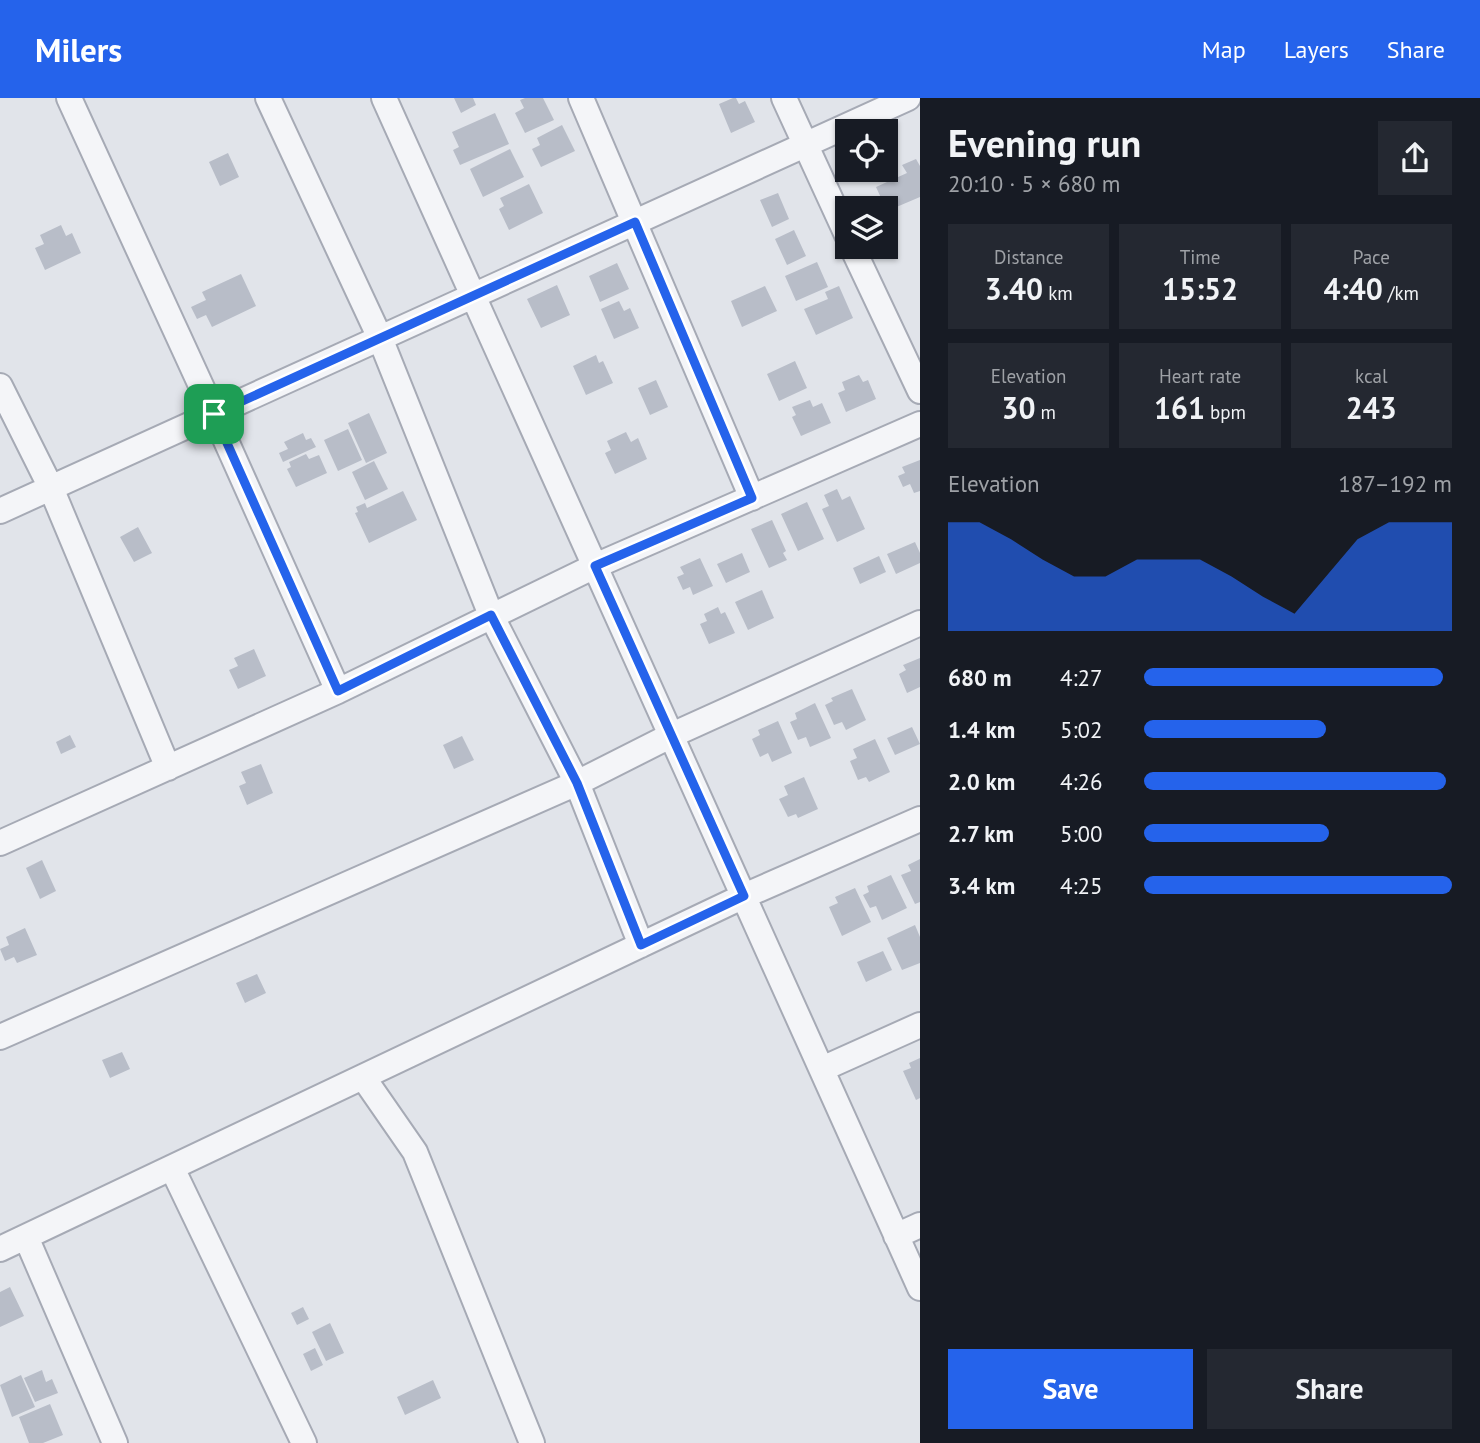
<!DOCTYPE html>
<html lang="en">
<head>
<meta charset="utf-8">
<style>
	:root { --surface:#171b24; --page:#242831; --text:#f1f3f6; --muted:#9ea1a6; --accent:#2563eb }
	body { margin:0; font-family:"PT Sans",sans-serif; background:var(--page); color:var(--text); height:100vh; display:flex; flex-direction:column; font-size:26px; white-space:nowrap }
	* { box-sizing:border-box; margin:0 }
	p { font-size:23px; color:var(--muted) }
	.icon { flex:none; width:38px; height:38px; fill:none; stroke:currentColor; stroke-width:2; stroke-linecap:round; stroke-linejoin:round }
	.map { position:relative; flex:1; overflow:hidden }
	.sheet { display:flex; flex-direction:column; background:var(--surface); width:560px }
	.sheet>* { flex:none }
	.controls { position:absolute; left:835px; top:21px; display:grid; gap:14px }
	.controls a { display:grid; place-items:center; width:63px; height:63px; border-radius:0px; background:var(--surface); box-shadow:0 2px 5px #0004; font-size:35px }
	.pin { position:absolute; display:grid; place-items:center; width:60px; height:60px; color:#fff; margin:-30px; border-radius:14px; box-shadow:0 4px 10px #0006 }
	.round { display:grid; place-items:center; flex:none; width:74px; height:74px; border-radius:0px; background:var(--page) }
	.summary { display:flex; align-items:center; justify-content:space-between; height:119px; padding:0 28px }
	h1 { font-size:38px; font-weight:700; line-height:52px }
	.metrics { display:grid; grid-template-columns:repeat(3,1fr); gap:10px; height:119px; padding:7px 28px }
	.metrics div { display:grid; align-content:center; border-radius:0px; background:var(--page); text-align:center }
	.metrics b { font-size:30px; font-weight:700 }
	.metrics small { font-size:19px; font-weight:400 }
	.metrics p { font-size:19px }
	.chart { height:196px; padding:14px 28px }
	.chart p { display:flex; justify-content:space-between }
	.chart svg { width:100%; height:126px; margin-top:7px; fill:var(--accent); opacity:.7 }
	.button { display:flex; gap:14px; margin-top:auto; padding:14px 28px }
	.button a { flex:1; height:80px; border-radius:0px; background:var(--accent); color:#fff; font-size:28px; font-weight:700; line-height:80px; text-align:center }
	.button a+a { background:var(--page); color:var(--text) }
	ul { padding:0 28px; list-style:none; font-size:23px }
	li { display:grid; grid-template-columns:112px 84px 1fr; align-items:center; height:52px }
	li i { height:18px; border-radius:9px; background:var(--accent) }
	header { display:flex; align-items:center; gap:42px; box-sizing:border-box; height:98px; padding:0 35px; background:var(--accent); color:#fff }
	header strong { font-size:33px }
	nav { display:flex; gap:38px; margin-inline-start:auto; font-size:24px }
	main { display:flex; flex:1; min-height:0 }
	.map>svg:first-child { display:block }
	.building { fill:#b8bdc8 }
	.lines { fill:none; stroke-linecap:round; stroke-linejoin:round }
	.minor-casing { stroke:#a6aab5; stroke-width:28 }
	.minor { stroke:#f4f5f8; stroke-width:24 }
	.route-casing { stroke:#fff; stroke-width:14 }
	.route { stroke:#2563eb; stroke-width:9 }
</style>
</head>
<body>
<header>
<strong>Milers</strong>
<nav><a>Map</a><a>Layers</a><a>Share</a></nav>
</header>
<main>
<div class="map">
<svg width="920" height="1345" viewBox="0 0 920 1345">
	<rect width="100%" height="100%" fill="#e1e4ea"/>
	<path class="building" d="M454,0H473L476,7L461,15Z
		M525,0H543L554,22L525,35L515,15L524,10L520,2Z
		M733,0H736L739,6L745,3L755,24L731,35L719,6Z
		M495,15L509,46L460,67L453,52L459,49L452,34Z
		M562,27L575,53L541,69L532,51L540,47L537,40Z
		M510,51L524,79L483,99L470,71Z
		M228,55L239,79L220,88L209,64Z
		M916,61L920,68V99L887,113L876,89L907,75L902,67Z
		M529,86L543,115L509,132L499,111L504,108L500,100Z
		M778,95L789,121L772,129L760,102Z
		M61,127L66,138L72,135L81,155L45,172L35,150L44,146L40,137Z
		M794,132L806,158L787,167L775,141Z
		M817,164L828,189L796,203L785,178Z
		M617,165L629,191L600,204L589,178Z
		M241,176L256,208L212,229L206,217L197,221L191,209L206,202L202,194Z
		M557,187L570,217L541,230L527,201Z
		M765,188L777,213L742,229L731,203Z
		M839,188L853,220L816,237L804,211L828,201L825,194Z
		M619,203L624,213L630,210L639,230L614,241L601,211Z
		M596,257L599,265L603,263L613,285L586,297L573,268Z
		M795,263L807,290L779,303L767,276Z
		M859,277L863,284L868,282L876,301L846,314L838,295L845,292L842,284Z
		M656,282L668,309L650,317L638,290Z
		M810,302L813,309L822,305L831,325L801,338L792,319L796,317L792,309Z
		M369,315L387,355L366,365L348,325Z
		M348,331L362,362L338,373L324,342Z
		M626,334L631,344L638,340L647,361L615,376L605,355L611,352L607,343Z
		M303,335L306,342L311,340L316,349L283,364L279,355L288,351L284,344Z
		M306,356L309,361L319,357L327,375L296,389L287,371L291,369L289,364Z
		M920,362V393L914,395L910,386L903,389L898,378L905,375L902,369Z
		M374,363L388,391L365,402L352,374Z
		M837,391L842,402L850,398L865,431L837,444L822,411L829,408L824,397Z
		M403,393L417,422L369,445L355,415L358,414L356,409L365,405L367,410Z
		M807,404L824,441L798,453L781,416Z
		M772,422L786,453L783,455L787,462L769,470L751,431Z
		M138,429L152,455L134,464L120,439Z
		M915,444L920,455V465L896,476L887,456Z
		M742,455L750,474L726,485L717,466Z
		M879,458L886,474L860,486L853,470Z
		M700,460L713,488L693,497L690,489L683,492L677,479L684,476L680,469Z
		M762,492L774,520L748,532L735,504Z
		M718,509L721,516L725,514L735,535L709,546L700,526L707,523L704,516Z
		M254,551L266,578L238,591L229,572L238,568L234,560Z
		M920,560V589L907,595L899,576L906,572L903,567Z
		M852,591L866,622L846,632L842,624L834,627L825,607L833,603L831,600Z
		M815,605L831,640L810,649L806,639L798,642L790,624L797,621L795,615Z
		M778,623L792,655L772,664L768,655L760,659L752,641L760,637L758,632Z
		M912,629L920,646L895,657L887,640Z
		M70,637L76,649L61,656L56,644Z
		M462,638L474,662L454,671L443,647Z
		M875,641L890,674L869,684L866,679L858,682L850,663L857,660L853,651Z
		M261,666L273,695L247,707L239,688L246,685L241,674Z
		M804,679L818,711L798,720L796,716L788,719L779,701L788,697L784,688Z
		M920,761V804L915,806L901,777L911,773L908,767Z
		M42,762L56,793L40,801L26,770Z
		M891,777L907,810L882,822L876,808L870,810L863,797L869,794L867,788Z
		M855,790L871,824L842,838L829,809L838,805L835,799Z
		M915,827L920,839V865L902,872L887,840Z
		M25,830L37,857L17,865L14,859L5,863L0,851L9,847L6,839Z
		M883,853L892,872L866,884L857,864Z
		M257,876L266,895L245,905L236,885Z
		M122,954L130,971L110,980L102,962Z
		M920,960V1000L916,1002L903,973L911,970L909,965Z
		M10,1189L24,1218L0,1229V1194Z
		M303,1209L309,1221L297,1227L291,1215Z
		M330,1225L344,1255L326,1263L312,1234Z
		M315,1250L323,1267L311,1273L303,1256Z
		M42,1272L46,1284L52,1281L58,1295L35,1304L24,1280Z
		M21,1277L35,1309L12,1319L0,1287Z
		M433,1282L441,1300L405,1317L397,1299Z
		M50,1306L63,1337L43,1345H29L19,1319Z"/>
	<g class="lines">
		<defs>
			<path id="minor" d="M69,0L214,316L338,593
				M268,0L380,240L491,517L577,685L641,847
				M384,0L920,1190
				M581,0L752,400
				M784,0L847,137
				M852,149L920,293
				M0,288L51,390L168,670
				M0,413L908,0
				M0,745L338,593L595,468L920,326
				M0,939L577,685L672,637L920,525
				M822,971L920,927
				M363,979L415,1054L532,1345
				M172,1070L304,1345
				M896,1138L920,1127
				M26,1139L115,1345
				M0,1151L744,798L920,721"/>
		</defs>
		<use href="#minor" class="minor-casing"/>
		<use href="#minor" class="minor"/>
	</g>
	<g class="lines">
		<defs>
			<path id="route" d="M635,124L752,400L595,468L744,798L641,847L577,685L491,517L338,593L214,316Z"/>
		</defs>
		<use href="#route" class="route-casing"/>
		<use href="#route" class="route"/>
	</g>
</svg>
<div class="controls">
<a><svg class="icon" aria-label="locate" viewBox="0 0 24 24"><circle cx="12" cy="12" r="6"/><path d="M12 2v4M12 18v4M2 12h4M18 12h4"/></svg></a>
<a><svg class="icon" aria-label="layers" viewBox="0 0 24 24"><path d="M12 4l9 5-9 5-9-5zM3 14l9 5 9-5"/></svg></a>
</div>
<div class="pin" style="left:214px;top:316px;background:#1e9e55"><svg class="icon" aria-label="arrive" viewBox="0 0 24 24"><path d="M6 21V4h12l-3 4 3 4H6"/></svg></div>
</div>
<section class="sheet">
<div class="summary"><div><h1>Evening run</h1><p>20:10 · 5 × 680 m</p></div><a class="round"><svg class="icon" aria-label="share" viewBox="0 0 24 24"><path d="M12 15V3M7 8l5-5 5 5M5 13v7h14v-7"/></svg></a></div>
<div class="metrics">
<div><p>Distance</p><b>3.40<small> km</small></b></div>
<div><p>Time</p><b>15:52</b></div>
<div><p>Pace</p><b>4:40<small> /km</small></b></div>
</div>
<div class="metrics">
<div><p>Elevation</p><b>30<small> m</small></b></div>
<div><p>Heart rate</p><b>161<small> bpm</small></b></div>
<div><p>kcal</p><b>243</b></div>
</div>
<div class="chart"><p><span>Elevation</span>187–192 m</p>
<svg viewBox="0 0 160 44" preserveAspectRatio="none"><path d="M0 44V6L10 6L20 12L30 19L40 25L50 25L60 19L70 19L80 19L90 25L100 32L110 38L120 25L130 12L140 6L150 6L160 6V44z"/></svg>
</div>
<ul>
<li><b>680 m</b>4:27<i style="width:97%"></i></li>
<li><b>1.4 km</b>5:02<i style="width:59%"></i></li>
<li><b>2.0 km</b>4:26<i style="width:98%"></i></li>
<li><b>2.7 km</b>5:00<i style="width:60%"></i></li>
<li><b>3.4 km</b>4:25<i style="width:100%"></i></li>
</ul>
<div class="button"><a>Save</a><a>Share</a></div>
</section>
</main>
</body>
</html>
